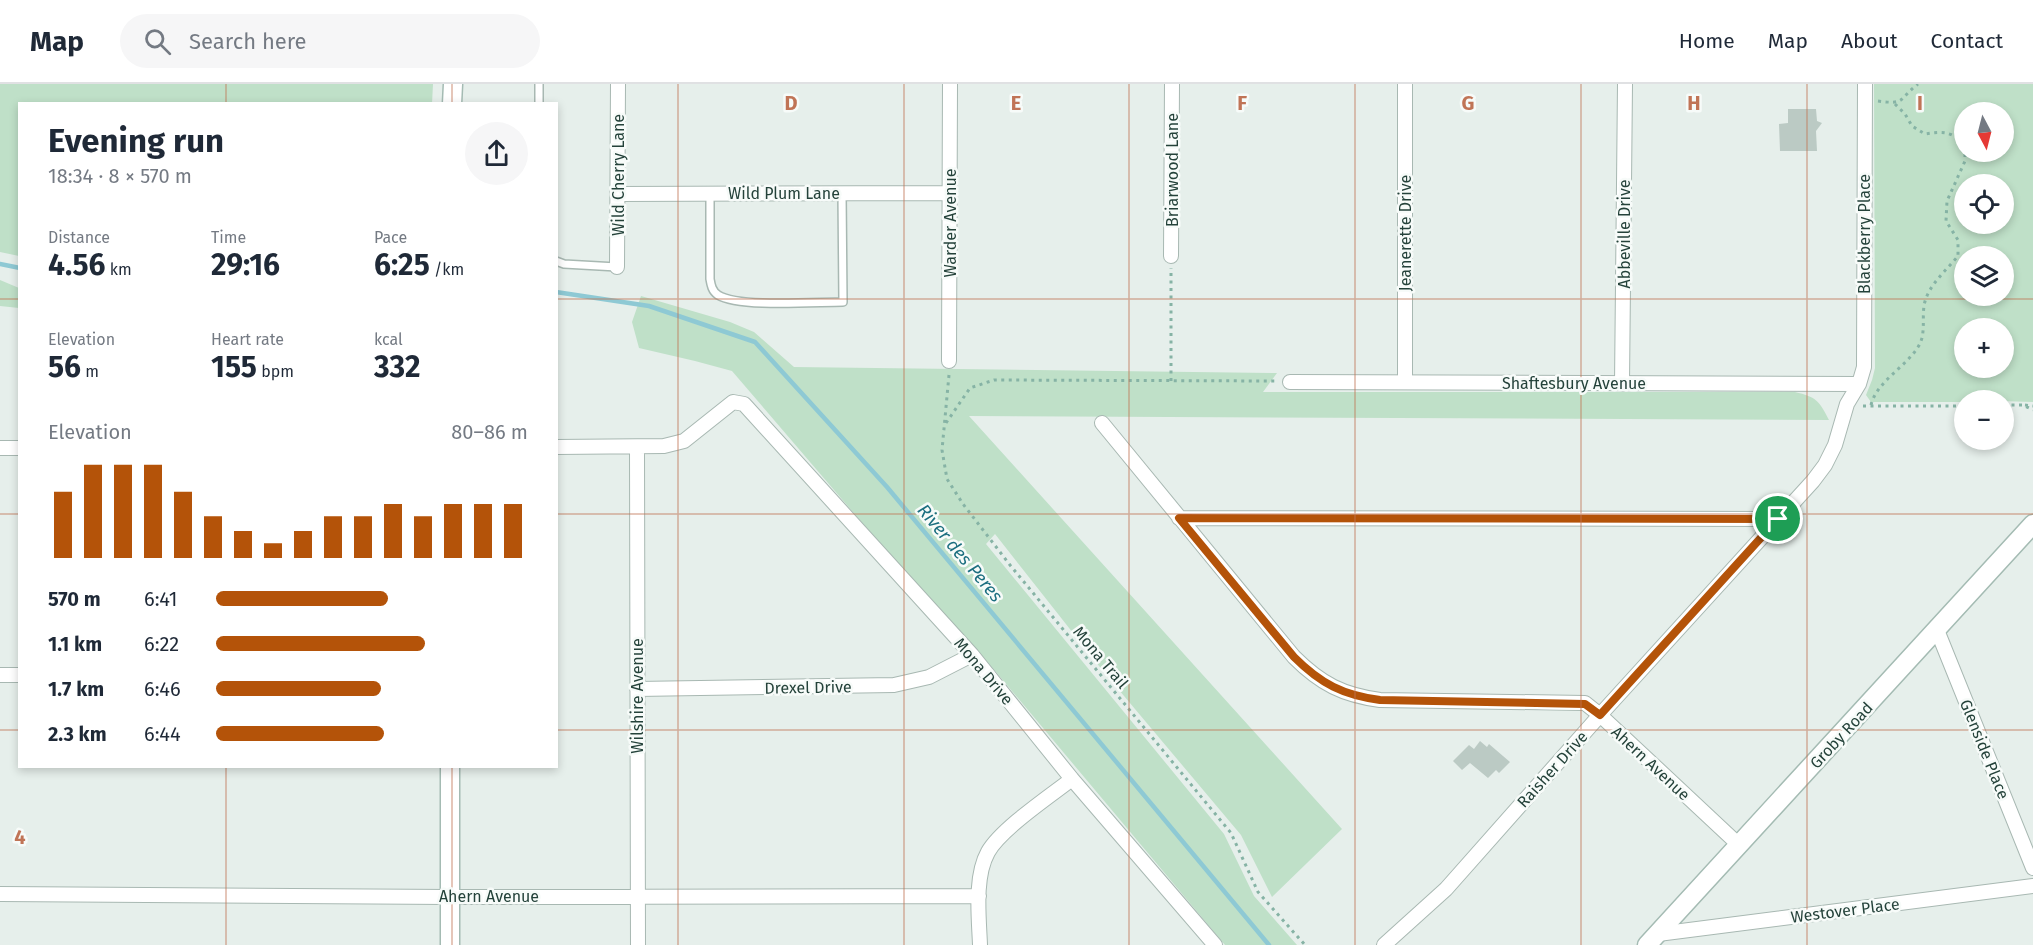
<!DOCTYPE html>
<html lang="en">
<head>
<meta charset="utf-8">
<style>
	:root { --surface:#fff; --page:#f6f6f7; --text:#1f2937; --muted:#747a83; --line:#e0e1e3; --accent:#b45309 }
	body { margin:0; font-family:"Fira Sans",sans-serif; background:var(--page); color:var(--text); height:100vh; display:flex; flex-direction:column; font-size:22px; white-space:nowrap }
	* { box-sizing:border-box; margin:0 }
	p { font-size:20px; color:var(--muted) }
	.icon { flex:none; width:33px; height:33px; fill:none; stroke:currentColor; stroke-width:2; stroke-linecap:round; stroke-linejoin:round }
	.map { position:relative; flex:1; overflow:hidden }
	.details { position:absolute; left:18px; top:18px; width:540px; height:666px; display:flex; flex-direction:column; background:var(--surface); border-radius:0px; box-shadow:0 3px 9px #0003 }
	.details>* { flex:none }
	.needle { width:39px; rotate:173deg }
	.buttons { position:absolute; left:1954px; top:18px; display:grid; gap:12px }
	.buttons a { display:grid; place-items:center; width:60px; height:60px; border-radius:50%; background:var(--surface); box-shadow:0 3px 9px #0003; font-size:30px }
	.pin { position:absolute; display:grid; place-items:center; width:51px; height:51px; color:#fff; margin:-26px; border:3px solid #fff; border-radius:50%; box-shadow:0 2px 6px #0007 }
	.round { display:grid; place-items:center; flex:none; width:63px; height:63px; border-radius:32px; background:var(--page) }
	.headline { display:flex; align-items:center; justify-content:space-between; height:102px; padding:0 30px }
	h1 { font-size:33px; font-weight:700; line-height:45px }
	.figures { display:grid; grid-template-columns:repeat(3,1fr); gap:9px; height:102px; padding:6px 30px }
	.figures div { display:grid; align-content:center }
	.figures b { font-size:30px; font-weight:700 }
	.figures small { font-size:16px; font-weight:400 }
	.figures p { font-size:16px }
	.chart { height:168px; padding:12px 30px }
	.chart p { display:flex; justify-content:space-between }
	.chart svg { width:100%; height:108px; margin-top:6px; stroke:var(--accent); stroke-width:6 }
	ul { padding:0 30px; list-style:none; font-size:20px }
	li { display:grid; grid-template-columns:96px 72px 1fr; align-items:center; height:45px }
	li i { height:15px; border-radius:8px; background:var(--accent) }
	header { display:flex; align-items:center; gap:36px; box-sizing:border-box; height:84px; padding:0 30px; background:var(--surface); border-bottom:2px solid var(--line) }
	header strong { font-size:28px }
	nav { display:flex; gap:33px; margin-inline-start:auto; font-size:21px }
	.search { width:420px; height:54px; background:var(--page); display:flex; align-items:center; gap:15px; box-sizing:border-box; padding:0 21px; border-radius:33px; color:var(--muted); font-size:22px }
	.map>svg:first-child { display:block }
	.green { fill:#bfe0c8; fill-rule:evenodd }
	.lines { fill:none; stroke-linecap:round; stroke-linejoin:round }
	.stream { stroke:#8ec9d4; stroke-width:4.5 }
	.building { fill:#bbcac4 }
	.lane-casing { stroke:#a8b8b2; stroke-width:10 }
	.street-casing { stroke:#a8b8b2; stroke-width:16 }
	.secondary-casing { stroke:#a4bbb3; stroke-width:21 }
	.path { stroke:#86b3a5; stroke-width:3; stroke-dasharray:3 4.5; stroke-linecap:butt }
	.lane { stroke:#fff; stroke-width:7 }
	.street { stroke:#fff; stroke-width:14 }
	.secondary { stroke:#fff; stroke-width:18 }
	.route-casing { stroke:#fff; stroke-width:12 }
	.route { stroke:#b45309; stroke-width:8 }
	.grid { fill:none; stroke:#c07456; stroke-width:1.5; stroke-opacity:0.55 }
	.labels { text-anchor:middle; stroke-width:5; stroke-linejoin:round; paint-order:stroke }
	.street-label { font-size:16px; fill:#24423a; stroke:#f7fbf9 }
	.water-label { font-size:18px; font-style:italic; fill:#1c6f80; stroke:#f7fbf9 }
	.grid-label { font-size:20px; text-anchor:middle; font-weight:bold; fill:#c07456; stroke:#f7fbf9; stroke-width:5; stroke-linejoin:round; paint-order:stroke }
</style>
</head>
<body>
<header>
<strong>Map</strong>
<div class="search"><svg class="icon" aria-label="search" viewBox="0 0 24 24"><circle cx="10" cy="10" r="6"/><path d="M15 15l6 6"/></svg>Search here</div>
<nav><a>Home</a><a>Map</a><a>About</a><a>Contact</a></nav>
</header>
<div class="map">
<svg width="2033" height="861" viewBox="0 0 2033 861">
	<rect width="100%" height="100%" fill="#e6efeb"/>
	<path class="green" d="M0,0H433L432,20H20L19,172L0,168Z
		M1874,0H2033V318L1965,316V318H1871L1866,311L1872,296L1875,284ZM2004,28V68H1965V28ZM2004,100V140H1965V100ZM2004,172V212H1965V172ZM2004,244V284H1965V244Z
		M0,196L19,204V224L0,222Z
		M641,212L730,238L754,248L794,283L1277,289L1263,308H1795C1816,313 1819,316 1829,336L969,332L1342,745L1272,813L1241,751L1103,587L995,450L986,460L1224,750L1254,812L1297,861H1225L996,588L858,434L732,287L695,277L639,264L632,238Z"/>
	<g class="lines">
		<path class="stream" d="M0,180L20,184
			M556,208L649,222L755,258L887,403L1269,861"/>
	</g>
	<path class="building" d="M1788,25H1816L1817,37L1822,39L1816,47L1817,67H1780L1779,40L1788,39Z
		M1480,657L1487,663L1489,660L1510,678L1499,689L1496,686L1488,694L1470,679L1462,686L1453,677L1469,661L1474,665Z"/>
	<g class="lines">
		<defs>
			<path id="lane" d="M539,20V0
				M710,110V195C711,201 712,207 718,211C739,224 815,218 843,218L842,109
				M556,177L564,180L617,183"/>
			<path id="street" d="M618,110L950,109
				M1171,172L1172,0
				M617,183L618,0
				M949,277L950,0
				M1290,298L1859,300
				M1405,298V0
				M1622,300L1625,0
				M1102,339L1294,573C1321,600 1343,611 1380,616L1585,619L1600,631L1739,761
				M556,363L664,362L684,357L733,318L744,320L972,571L1072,695L1215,861
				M637,363L638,861
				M0,364H20
				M1179,434L1778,435
				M1937,546L2033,784
				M0,591H20
				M637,605L894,601L929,593L972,571
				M0,810L449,813L979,812
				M1658,850L2033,802
				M980,861C979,834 974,793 988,768C1001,745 1050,712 1072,695
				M1384,861L1446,805L1600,631L1813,397L1825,381L1835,361L1847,320L1859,300L1864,283L1865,0"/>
			<path id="secondary" d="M452,20L453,0
				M450,861V682
				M1647,861L2033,440"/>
		</defs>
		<use href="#lane" class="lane-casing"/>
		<use href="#street" class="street-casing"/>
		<use href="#secondary" class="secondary-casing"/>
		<path class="path" d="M1878,17C1907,21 1898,15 1918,0
			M1895,20L1905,30L1912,42L1925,50C1944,47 1954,47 1965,64
			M949,291L942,366L947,395L963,420L1010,481L1231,749L1258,808L1305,861
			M1171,297V184
			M1871,321C1877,297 1905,284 1918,263C1926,251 1922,236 1924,222C1927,202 1946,187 1958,172V156L1946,137L1947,117L1965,77V68
			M2004,321H2023L2033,326
			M2025,321L2033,322
			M1863,322H1965
			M946,339L970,304L994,296L1276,297"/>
		<use href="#lane" class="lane"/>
		<use href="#street" class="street"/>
		<use href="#secondary" class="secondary"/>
	</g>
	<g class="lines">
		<defs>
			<path id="route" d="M1179,434L1778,435L1600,631L1585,620L1380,616C1343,611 1321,600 1294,573Z"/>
		</defs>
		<use href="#route" class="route-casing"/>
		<use href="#route" class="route"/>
	</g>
	<path class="grid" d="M226,0V20M452,0V20M678,0V861M904,0V861M1129,0V861M1355,0V861M1581,0V861M1807,0V861M0,215H20M556,215H2033M0,430H20M556,430H2033M0,646H20M556,646H2033M226,682V861M452,682V861"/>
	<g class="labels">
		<g class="street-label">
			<text transform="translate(1172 86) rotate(-90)" y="6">Briarwood Lane</text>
			<text transform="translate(618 91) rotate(-90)" y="6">Wild Cherry Lane</text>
			<text x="784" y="115">Wild Plum Lane</text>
			<text transform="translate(950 139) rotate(-90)" y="6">Warder Avenue</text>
			<text transform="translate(1405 149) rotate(-90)" y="6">Jeanerette Drive</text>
			<text transform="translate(1624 150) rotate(-90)" y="6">Abbeville Drive</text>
			<text transform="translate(1864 150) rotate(-90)" y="6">Blackberry Place</text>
			<text x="1574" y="305">Shaftesbury Avenue</text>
			<text transform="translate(1101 573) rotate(50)" y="6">Mona Trail</text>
			<text transform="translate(984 587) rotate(50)" y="6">Mona Drive</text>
			<text transform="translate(808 603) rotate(-1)" y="6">Drexel Drive</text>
			<text transform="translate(637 612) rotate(-90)" y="6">Wilshire Avenue</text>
			<text transform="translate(1841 651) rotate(-47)" y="6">Groby Road</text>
			<text transform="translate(1985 665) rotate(68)" y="6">Glenside Place</text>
			<text transform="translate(1651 679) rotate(43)" y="6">Ahern Avenue</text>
			<text transform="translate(1552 685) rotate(-48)" y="6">Raisher Drive</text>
			<text x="489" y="818">Ahern Avenue</text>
			<text transform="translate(1845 826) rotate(-7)" y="6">Westover Place</text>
		</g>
		<g class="water-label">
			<text transform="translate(960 469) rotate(50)" y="6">River des Peres</text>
		</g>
	</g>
	<g class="grid-label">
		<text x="791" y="26">D</text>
		<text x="1016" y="26">E</text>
		<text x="1242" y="26">F</text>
		<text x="1468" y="26">G</text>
		<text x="1694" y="26">H</text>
		<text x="1920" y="26">I</text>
		<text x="20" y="760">4</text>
	</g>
</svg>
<div class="buttons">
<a><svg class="needle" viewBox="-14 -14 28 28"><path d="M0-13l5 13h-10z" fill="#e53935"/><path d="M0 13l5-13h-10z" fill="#747a83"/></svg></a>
<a><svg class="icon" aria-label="locate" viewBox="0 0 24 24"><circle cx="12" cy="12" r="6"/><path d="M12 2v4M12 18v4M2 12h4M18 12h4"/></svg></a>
<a><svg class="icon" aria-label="layers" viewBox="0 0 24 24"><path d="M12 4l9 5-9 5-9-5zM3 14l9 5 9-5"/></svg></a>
<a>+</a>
<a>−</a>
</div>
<div class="pin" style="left:1778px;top:435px;background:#1e9e55"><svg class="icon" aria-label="arrive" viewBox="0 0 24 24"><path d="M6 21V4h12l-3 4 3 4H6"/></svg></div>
<section class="details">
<div class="headline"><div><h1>Evening run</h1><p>18:34 · 8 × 570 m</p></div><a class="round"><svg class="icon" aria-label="share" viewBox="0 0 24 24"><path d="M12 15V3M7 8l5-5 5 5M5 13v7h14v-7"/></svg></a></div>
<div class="figures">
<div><p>Distance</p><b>4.56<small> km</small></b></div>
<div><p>Time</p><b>29:16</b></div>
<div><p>Pace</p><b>6:25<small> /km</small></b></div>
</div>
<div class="figures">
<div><p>Elevation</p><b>56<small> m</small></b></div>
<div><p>Heart rate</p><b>155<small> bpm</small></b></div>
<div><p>kcal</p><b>332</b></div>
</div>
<div class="chart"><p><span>Elevation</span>80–86 m</p>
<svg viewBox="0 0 160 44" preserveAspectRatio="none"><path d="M5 44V17M15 44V6M25 44V6M35 44V6M45 44V17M55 44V27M65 44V33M75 44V38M85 44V33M95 44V27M105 44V27M115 44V22M125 44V27M135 44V22M145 44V22M155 44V22"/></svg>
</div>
<ul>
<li><b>570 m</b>6:41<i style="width:55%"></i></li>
<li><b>1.1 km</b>6:22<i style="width:67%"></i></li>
<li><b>1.7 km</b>6:46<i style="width:53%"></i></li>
<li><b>2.3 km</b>6:44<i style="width:54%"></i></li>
</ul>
</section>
</div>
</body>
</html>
